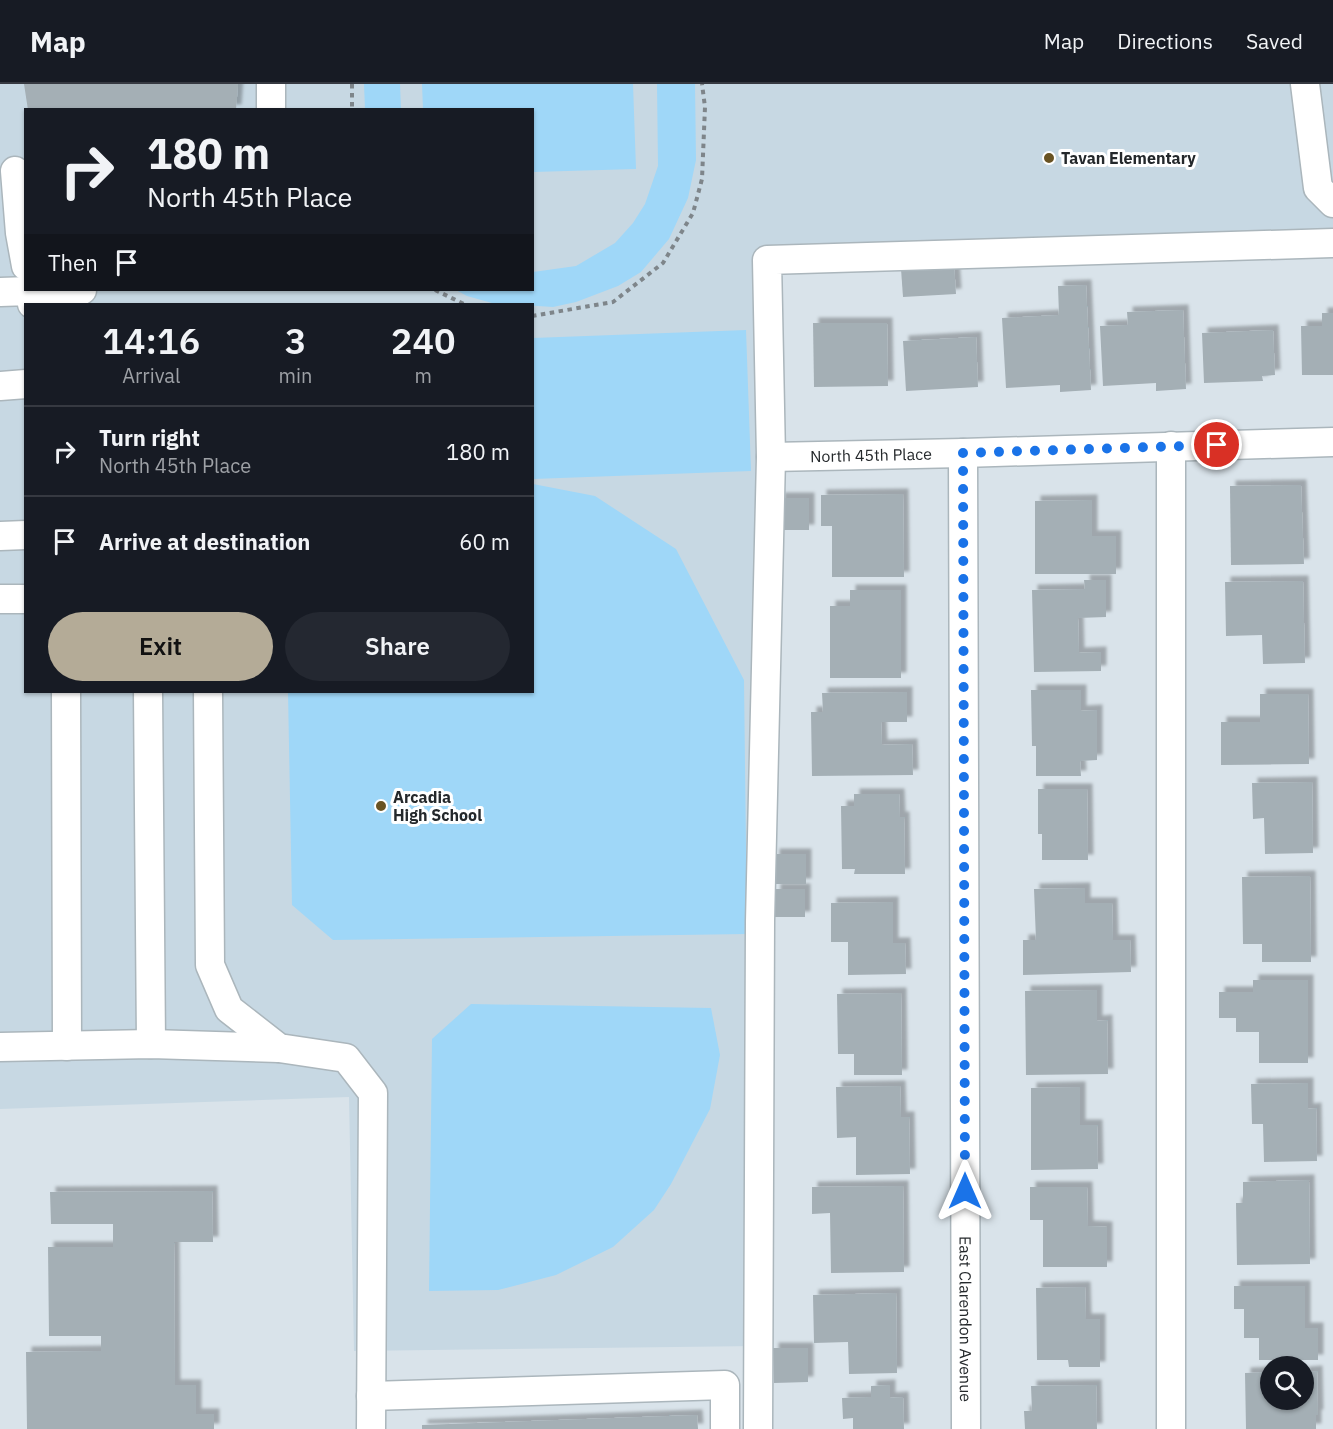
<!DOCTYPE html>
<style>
:root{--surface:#171b24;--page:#242831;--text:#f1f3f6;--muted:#9ea1a6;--line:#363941;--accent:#b4ab97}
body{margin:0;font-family:"IBM Plex Sans",sans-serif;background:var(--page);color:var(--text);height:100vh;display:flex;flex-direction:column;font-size:22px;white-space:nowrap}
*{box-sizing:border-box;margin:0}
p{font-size:20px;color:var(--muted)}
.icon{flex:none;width:33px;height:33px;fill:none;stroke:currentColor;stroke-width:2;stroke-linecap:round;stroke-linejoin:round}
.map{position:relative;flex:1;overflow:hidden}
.sheet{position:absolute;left:24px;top:219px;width:510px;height:390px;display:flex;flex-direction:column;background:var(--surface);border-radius:0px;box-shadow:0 2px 4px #0004}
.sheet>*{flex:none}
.banner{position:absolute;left:24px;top:24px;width:510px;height:183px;border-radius:0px;box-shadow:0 2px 4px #0004;background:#171b24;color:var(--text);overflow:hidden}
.buttons{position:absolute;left:1260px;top:1272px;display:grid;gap:12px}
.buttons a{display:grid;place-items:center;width:54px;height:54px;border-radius:50%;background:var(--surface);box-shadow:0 2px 4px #0004;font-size:30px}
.pin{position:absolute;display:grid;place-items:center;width:51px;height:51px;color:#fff;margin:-26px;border:3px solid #fff;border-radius:50%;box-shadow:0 2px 6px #0007}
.me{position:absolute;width:66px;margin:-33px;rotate:0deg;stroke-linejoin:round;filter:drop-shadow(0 0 4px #0008)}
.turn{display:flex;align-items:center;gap:21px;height:126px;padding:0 24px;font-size:27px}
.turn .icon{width:78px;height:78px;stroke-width:2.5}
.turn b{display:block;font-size:42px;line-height:51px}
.then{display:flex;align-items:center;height:57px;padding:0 24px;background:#0003;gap:12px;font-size:22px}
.eta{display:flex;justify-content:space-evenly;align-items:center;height:102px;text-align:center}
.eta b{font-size:36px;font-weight:600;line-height:42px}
.primary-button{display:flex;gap:12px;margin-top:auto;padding:12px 24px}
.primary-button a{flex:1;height:69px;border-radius:36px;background:var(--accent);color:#111;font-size:24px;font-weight:600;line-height:69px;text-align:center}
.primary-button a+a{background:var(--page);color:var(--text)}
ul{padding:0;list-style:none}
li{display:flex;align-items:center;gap:18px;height:90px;padding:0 24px;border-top:2px solid var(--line)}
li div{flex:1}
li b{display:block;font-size:22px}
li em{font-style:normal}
header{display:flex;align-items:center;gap:36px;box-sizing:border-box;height:84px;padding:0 30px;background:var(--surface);border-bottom:2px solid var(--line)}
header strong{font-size:28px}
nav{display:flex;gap:33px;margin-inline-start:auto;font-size:21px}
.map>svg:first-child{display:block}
.built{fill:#c7d8e3;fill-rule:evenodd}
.green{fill:#9fd7f8}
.building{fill:#a4afb5;filter:url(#shadow)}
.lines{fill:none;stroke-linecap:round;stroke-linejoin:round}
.minor-casing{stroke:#abb6bc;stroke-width:31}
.path{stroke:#7e858a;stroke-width:4;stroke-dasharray:4.5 4.5;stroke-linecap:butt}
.minor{stroke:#fff;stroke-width:28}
.route{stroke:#1a73e8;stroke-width:10;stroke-dasharray:0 18}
.poi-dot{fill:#695323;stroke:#fff;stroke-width:2}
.labels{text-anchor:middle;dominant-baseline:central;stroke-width:6;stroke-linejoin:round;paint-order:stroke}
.poi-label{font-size:16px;font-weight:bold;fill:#24282b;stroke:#fff;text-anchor:start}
.street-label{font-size:16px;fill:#24282b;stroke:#fff}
</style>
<header>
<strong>Map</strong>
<nav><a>Map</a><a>Directions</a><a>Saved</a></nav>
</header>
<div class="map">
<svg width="1333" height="1345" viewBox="0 0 1333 1345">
<defs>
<filter id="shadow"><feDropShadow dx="5.5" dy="-5.5" stdDeviation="1.5" flood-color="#0004"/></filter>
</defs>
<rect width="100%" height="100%" fill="#d9e3ea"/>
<path class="built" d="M0 0H1333V148L767 168 758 1262 354 1267 349 1013 0 1025ZM26 26H532V206H26ZM26 220H532V608H26Z"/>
<g class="green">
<path d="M364 0H400L401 25H365Z"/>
<path d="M422 0H633L636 85 533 88 532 26 423 25Z"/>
<path d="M657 0H695L696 76 688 114 669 155 641 188 618 202 576 218 553 223 492 219 467 212 456 206H532L533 188 576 182 615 159 633 139 645 120 658 82Z"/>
<path d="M746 246 751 387 533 395V254Z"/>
<path d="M533 400 595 412 676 465 744 596 747 850 333 856 292 821 288 608H532Z"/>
<path d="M471 920 711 924 720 971 710 1025 671 1100 654 1126 613 1163 556 1191 498 1206 429 1207 432 955Z"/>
</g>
<g class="building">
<path d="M24 0H238L236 26H28Z"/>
<path d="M954 181 956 210 903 213 901 185Z"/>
<path d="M1086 201 1091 306 1060 308V301L1006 304 1002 234 1059 231 1058 202Z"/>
<path d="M1183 226 1186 305 1156 307V299L1103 302 1100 242 1128 241 1127 228Z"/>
<path d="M1322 229H1333V291H1302L1301 242H1322Z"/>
<path d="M813 239H887L888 302 814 303Z"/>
<path d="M1273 246 1275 291 1262 292 1263 297 1204 299 1202 249Z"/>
<path d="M976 253 978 303 906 307 903 257Z"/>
<path d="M1301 401 1304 480 1231 481 1230 402Z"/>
<path d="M903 410 904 493H832V442H821V411Z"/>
<rect x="779" y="414" width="30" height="32"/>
<path d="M1092 416V452H1116V490H1035V417Z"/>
<path d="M1084 496H1106V533L1078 534 1079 569 1101 568V587L1034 588 1032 506 1085 505Z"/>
<path d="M1303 497 1305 579 1263 580 1262 551 1226 552 1225 498Z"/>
<path d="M850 506H901V594H830V522H850Z"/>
<path d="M1031 606H1081V627L1097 626V676L1080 677 1081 692H1036V662H1032Z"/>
<path d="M907 608V638H881L882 661 912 660 913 691 812 692 811 628H823L822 609Z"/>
<path d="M1260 610H1308L1309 680 1221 681V638H1260Z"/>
<path d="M1312 698 1313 769 1265 770 1264 734 1253 735 1252 699Z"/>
<path d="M1038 705H1087L1088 776H1042V750H1038Z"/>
<path d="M854 710H899L900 733H904L905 790H854L855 785H842L841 722H854Z"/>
<rect x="774" y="770" width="32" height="30"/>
<path d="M1310 792 1311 878H1262V860H1243L1242 793Z"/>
<path d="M1085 804V819H1112L1113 856H1130L1131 888 1023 891V856H1036L1034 805Z"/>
<rect x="775" y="805" width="30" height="28"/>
<path d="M893 818V859H905L906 890 848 891V858H831V819Z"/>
<path d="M1253 896H1308V979H1259V948H1236V934H1219V908H1253Z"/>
<path d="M1097 906V937L1107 936 1108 990 1026 991 1025 907Z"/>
<path d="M901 909 902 991H854V970H838L837 910Z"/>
<path d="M1308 999V1025L1316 1024 1317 1077 1264 1078 1263 1040H1252L1251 1000Z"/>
<path d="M900 1002 901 1033H909L910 1090 856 1091V1053L837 1054 836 1003Z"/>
<path d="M1080 1003V1041H1097L1098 1085 1031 1086V1004Z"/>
<path d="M1309 1096 1310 1180 1237 1181 1236 1119H1243V1098Z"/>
<path d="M903 1102 904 1188 831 1189 830 1129 812 1130V1103Z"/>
<path d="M1030 1103H1087L1088 1142 1107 1143V1183H1043V1136H1030Z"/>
<path d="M212 1107 213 1158H174L175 1301H196V1330H214V1345H27L26 1268 101 1267V1252H49L48 1163H113V1140H51L50 1108Z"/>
<path d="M1234 1202H1305V1244H1318V1276H1259V1254H1244V1225H1234Z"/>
<path d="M1085 1203 1086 1235H1100V1283H1069L1068 1276H1037L1036 1204Z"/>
<path d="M896 1209 897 1289 849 1290 848 1258 814 1259 813 1211Z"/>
<path d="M773 1264H808V1298L774 1299Z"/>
<path d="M1317 1287 1318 1331H1316V1345H1246L1245 1289 1270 1288V1316H1304V1288Z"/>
<path d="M890 1301V1314L903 1313 904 1345H853V1334L843 1335 842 1314 871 1313V1302Z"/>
<path d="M1096 1301 1097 1345H1025L1024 1327H1032L1031 1302Z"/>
<path d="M697 1331 698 1345H422V1341Z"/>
</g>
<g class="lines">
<defs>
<g id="minor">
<path d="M1305 0 1318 104 1333 119"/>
<path d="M271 26V0"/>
<path d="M15 87 20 149 26 182"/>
<path d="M29 206 30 207 82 206"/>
<path d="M0 208 30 207 32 220"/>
<path d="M0 302 26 300"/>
<path d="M1171 362V1345"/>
<path id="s1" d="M963 369 966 1345"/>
<path id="s2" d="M771 373 963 369 1333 358"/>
<path d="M0 452 26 451"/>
<path d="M0 515H26"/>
<path d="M66 608 67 962"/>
<path d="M148 608 151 960"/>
<path d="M208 608 210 881 229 925 279 964 346 974 373 1009 371 1345"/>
<path d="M0 963 151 960 279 964"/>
<path d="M371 1312 725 1301V1345"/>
<path d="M758 1345 760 837 771 373 767 176 1333 159"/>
</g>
</defs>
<use href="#minor" class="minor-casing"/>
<g class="path">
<path d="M352 0V26"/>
<path d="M435 206 464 220"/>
<path d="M532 232 613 218 663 179 693 129 702 95 705 23 702 0"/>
</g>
<use href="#minor" class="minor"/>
</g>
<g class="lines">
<path class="route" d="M965 1107 963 369 1217 361"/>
</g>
<g class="poi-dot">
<circle cx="1049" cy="74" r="6"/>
<circle cx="381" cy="722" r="6"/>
</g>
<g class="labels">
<g class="poi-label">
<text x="1061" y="74">Tavan Elementary</text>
<text x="393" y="713">Arcadia<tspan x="393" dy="18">High School</tspan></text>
</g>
<g class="street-label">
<text stroke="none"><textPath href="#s2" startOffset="100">North 45th Place</textPath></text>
<text stroke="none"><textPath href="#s1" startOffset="866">East Clarendon Avenue</textPath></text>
</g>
</g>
</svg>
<div class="buttons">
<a><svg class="icon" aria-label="search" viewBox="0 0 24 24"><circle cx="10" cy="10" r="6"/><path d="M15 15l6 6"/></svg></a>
</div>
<div class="pin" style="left:1217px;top:361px;background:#d93025"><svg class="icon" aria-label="arrive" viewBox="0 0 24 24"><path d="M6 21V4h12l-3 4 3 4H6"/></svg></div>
<svg class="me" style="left:965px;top:1107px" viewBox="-20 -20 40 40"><path d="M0-17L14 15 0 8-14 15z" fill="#1a73e8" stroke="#fff" stroke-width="4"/></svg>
<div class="banner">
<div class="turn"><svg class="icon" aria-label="right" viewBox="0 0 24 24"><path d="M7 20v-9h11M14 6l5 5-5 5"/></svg><div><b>180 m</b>North 45th Place</div></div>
<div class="then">Then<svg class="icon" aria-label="arrive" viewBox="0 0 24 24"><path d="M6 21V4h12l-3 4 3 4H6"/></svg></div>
</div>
<section class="sheet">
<div class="eta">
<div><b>14:16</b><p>Arrival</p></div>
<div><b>3</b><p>min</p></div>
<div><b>240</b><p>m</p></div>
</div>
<ul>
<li><svg class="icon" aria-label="right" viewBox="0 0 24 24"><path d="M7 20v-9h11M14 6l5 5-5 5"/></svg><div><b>Turn right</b><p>North 45th Place</p></div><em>180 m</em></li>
<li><svg class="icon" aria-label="arrive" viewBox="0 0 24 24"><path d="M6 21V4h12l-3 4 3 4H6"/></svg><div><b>Arrive at destination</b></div><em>60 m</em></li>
</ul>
<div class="primary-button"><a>Exit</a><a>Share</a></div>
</section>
</div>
